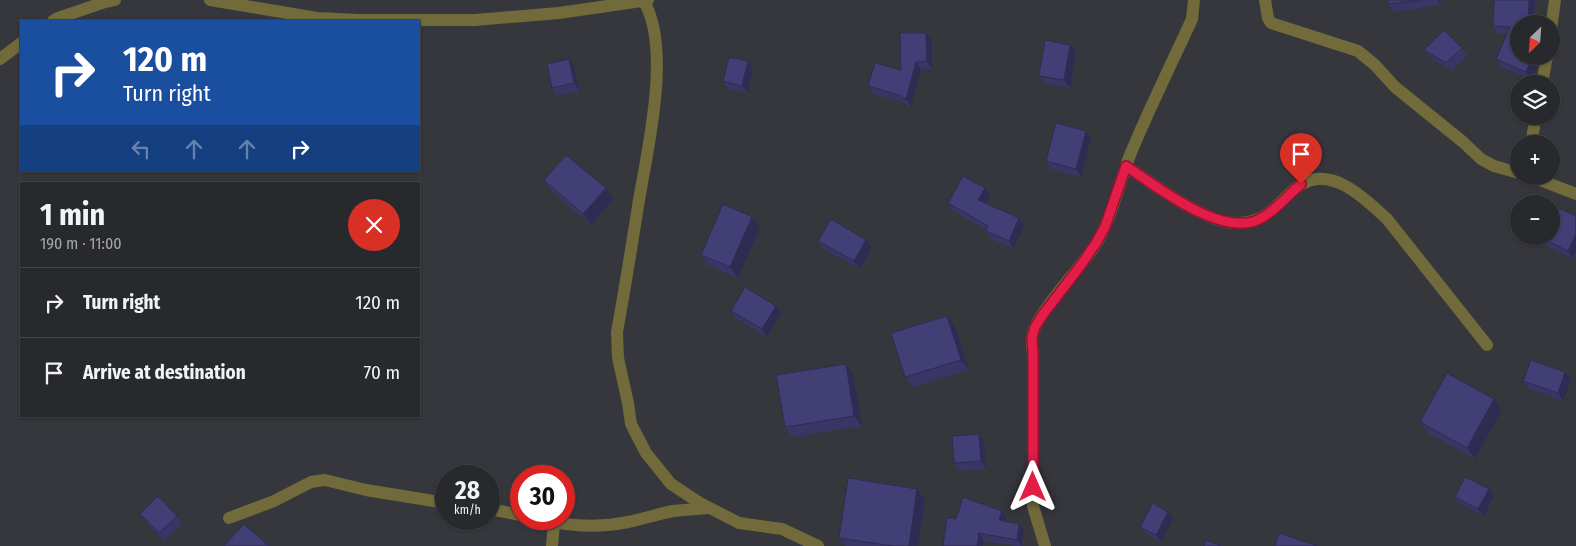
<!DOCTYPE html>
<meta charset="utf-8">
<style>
:root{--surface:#28292d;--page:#343539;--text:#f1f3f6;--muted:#a5a6aa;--line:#444549}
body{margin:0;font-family:"Fira Sans Condensed",sans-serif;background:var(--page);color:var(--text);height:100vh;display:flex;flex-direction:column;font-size:19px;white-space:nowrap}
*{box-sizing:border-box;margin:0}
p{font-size:16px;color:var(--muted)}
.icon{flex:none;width:28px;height:28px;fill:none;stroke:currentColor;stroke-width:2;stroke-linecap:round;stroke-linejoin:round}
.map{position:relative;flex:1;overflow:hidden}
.sheet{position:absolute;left:20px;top:182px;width:400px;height:235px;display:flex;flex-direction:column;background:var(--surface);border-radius:0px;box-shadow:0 1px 4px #0004,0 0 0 1px var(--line)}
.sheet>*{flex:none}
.hud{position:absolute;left:20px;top:20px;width:400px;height:152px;border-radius:0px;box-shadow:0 1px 4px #0004,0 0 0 1px var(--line);background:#1a4fa0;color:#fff;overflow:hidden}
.needle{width:32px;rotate:205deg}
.fabs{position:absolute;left:1510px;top:15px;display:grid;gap:10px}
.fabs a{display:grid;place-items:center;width:50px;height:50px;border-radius:50%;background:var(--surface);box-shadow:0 1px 4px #0004,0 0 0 1px var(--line);font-size:25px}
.speed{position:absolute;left:435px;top:465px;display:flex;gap:10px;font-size:25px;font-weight:700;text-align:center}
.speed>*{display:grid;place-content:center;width:65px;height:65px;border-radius:50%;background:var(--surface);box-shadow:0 1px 4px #0004,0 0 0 1px var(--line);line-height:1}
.speed small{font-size:12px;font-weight:400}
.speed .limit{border:8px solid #d22;background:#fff;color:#111}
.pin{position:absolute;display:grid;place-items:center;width:42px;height:42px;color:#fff;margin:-51px -21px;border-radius:50% 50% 50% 0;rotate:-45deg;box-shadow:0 0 5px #0007}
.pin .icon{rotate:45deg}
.me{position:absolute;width:55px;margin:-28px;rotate:0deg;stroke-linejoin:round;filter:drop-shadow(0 0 4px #0008)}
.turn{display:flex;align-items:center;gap:18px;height:105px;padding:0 20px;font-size:22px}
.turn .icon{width:65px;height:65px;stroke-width:2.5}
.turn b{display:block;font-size:35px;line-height:42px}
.lanes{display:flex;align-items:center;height:48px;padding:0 20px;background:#0003;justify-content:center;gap:25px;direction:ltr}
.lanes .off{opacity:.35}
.round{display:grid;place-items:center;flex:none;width:52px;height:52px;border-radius:26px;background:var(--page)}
.summary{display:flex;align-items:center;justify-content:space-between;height:85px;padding:0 20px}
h1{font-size:30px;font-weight:700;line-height:38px}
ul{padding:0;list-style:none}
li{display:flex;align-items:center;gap:15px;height:70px;padding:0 20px;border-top:1px solid var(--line)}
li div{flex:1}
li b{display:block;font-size:19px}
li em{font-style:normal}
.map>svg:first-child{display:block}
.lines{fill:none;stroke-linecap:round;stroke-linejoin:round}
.minor{stroke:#716a3a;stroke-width:12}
.wall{fill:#393665}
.shaded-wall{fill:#2e2c53}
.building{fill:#423f76;stroke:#2e2c53}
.route-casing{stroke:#92132f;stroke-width:12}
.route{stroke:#e11d48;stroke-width:9}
</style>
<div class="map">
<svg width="1576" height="546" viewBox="0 0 1576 546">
<rect width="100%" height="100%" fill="#36373c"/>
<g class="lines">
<g class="minor">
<path d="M210 0 317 18 359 20H475L559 13 648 0"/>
<path d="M643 0C672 46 648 147 639 200 632 244 625 288 617 332L618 358 628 403 631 424 646 453 671 484 700 503 739 523 782 529 818 546"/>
<path d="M1265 0 1268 18 1271 23 1358 51 1375 65 1395 87 1463 142 1481 159 1494 166 1519 173"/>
<path d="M53 21 58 18 102 3 115 0"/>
<path d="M1551 29 1555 0"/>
<path d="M0 59 21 43"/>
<path d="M1542 84 1547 56"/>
<path d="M1531 144 1536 116"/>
<path d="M1126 166C1153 184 1207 225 1239 223 1258 222 1266 216 1279 204 1286 197 1293 189 1302 184 1333 166 1365 199 1387 219L1487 345"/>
<path d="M1529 176 1576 194"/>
<path d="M489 509 521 515"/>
<path d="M229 518 274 501 311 482 325 480 366 490 446 503"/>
<path d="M538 519C567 526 599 528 628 522 643 519 658 514 673 511 685 510 697 509 708 508"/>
<path d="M552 546 554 523"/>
<path d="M1045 546 1033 506V356C1033 350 1031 343 1032 337 1035 314 1082 267 1096 244 1112 217 1119 184 1130 155 1149 109 1171 65 1192 19L1194 0"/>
</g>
</g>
<g class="wall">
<path d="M1388 0H1441V5L1394 12 1388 4Z"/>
<path d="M1494 0H1534L1535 1 1534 24H1519V56H1539L1537 66 1531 80 1501 66 1496 59 1507 34H1498L1493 26Z"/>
<path d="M926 33 932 40V69H921L911 106H907L905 103 873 94 868 86 901 70Z"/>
<path d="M1070 45 1076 52 1070 88 1044 83 1039 76Z"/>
<path d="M1462 48 1467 56 1452 71 1429 57 1424 50Z"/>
<path d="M748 61 753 68 748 93 728 89 723 81Z"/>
<path d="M574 66 580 91 557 96 552 88Z"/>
<path d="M1091 138 1081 177 1051 169 1046 161Z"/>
<path d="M544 180 613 199 591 225 552 191Z"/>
<path d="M990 196 985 204 1024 225 1014 249 991 239 986 231 987 230 953 211 948 203Z"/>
<path d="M1576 216V253L1573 259 1546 246 1541 238Z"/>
<path d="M760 228 738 278 708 265 701 255Z"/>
<path d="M866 240 872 247 860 269 823 249 818 241Z"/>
<path d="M776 306 781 313 767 337 736 318 731 311Z"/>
<path d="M955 326 969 370 913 387 905 377Z"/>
<path d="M1565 372 1571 380 1563 401 1528 388 1523 381Z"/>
<path d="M853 375 862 426 792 437 785 427Z"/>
<path d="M1502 410 1475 459 1428 433 1420 422Z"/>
<path d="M984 441 986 469 959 471 954 463Z"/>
<path d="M917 489 925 499 918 546H845L839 538Z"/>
<path d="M1489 489 1494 496 1484 516 1461 505 1455 497Z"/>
<path d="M1168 512 1173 519 1161 542 1146 534 1140 527Z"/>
<path d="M140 514 177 516 182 523 164 541 145 521Z"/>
<path d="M1007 518 1006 521 1024 531 1022 546H1016L984 541 956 519Z"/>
</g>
<g class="shaded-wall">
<path d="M1438 0H1441V5Z"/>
<path d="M1529 0H1534L1535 1 1534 24H1528Z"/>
<path d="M926 33 932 40V69L927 61Z"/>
<path d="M1070 45 1076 52 1070 88 1064 80Z"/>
<path d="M1532 56H1539L1537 66 1531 80 1526 72Z"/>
<path d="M569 59 574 66 580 91 574 83Z"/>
<path d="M748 61 753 68 748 93 742 86Z"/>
<path d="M916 62 921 69 911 106 906 99Z"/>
<path d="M1086 131 1091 138 1081 177 1076 169Z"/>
<path d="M606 188 613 199 591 225 583 214Z"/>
<path d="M985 188 990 196 983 208 978 200Z"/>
<path d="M752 217 760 228 738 278 730 267Z"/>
<path d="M1019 218 1024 225 1014 249 1009 241Z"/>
<path d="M1576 234V253L1573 259 1568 251Z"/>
<path d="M866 240 872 247 860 269 854 261Z"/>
<path d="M776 306 781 313 767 337 762 329Z"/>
<path d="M947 316 955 326 969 370 961 360Z"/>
<path d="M846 364 853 375 862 426 854 416Z"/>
<path d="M1565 372 1571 380 1563 401 1558 393Z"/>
<path d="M1494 399 1502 410 1475 459 1467 448Z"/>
<path d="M979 434 984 441 986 469 981 461Z"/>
<path d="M917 489 925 499 918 546H909Z"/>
<path d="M1489 489 1494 496 1484 516 1478 509Z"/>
<path d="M1002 511 1007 518 1004 527 999 520Z"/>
<path d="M1168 512 1173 519 1161 542 1156 535Z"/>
<path d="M1019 524 1024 531 1022 546H1021L1017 540Z"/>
<path d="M979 533 984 541 983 546H977Z"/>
</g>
<g class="building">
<path d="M1388 0H1420L1388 4Z"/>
<path d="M1494 0H1529L1528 24H1519V56H1532L1526 72 1496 59 1510 27 1493 26Z"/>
<path d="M1444 30 1462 48 1446 63 1424 50Z"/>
<path d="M900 33H926L927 61 916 62 906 99 902 98V96L868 86 875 63 901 70Z"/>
<path d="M1045 40 1070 45 1064 80 1039 76Z"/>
<path d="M729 57 748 61 742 86 723 81Z"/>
<path d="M569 59 574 83 552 88 547 64Z"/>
<path d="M1056 123 1086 131 1076 169 1046 161Z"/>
<path d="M566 155 606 188 583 214 544 180Z"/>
<path d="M963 176 985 188 978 200 1019 218 1009 241 986 231 988 226 948 203Z"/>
<path d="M723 204 752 217 730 267 701 255Z"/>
<path d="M1556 207 1576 216V234L1568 251 1541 238 1542 236H1551V217Z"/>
<path d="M831 219 866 240 854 261 818 241Z"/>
<path d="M745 287 776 306 762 329 731 311Z"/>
<path d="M947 316 961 360 905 377 891 333Z"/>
<path d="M1531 360 1565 372 1558 393 1523 381Z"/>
<path d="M846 364 854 416 785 427 776 375Z"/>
<path d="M1447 373 1494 399 1467 448 1420 422Z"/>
<path d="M979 434 981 461 954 463 952 436Z"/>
<path d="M1465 477 1489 489 1478 509 1455 497Z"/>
<path d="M848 478 917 489 909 546H893L839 538Z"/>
<path d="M158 496 177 516 159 533 140 514Z"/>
<path d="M963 497 1002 511 999 520 1019 524 1017 540 979 533 977 546H943L947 518 956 519Z"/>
<path d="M1153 503 1168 512 1156 535 1140 527Z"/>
<path d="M244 524 269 546H224Z"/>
<path d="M1279 533 1317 546H1275Z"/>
<path d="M1206 540 1221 546H1204Z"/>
</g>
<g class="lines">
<defs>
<path id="route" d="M1033 487V356L1032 337 1035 327 1044 313 1081 265 1096 243 1105 227 1126 166C1156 186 1226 242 1263 217 1277 209 1288 195 1301 184"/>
</defs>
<use href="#route" class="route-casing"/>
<use href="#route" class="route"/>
</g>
</svg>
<div class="fabs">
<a><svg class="needle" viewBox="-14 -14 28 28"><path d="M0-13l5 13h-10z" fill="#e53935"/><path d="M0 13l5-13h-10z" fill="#a5a6aa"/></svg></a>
<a><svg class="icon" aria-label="layers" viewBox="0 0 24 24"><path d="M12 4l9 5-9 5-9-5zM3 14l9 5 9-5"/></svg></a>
<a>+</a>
<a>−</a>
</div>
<div class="speed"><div>28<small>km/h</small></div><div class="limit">30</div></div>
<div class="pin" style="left:1301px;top:184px;background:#d93025"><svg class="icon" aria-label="arrive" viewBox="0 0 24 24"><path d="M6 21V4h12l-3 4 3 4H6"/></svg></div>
<svg class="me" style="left:1033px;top:487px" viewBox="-20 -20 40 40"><path d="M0-17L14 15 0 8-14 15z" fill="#e11d48" stroke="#fff" stroke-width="4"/></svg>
<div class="hud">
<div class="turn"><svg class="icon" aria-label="right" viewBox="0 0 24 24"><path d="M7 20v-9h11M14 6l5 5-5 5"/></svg><div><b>120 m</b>Turn right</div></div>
<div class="lanes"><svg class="icon off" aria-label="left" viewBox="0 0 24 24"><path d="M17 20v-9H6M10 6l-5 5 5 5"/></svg><svg class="icon off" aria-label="ahead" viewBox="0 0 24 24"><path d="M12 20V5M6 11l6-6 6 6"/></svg><svg class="icon off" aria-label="ahead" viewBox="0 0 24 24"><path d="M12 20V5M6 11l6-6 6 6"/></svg><svg class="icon" aria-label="right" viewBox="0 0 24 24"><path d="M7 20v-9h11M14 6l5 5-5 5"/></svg></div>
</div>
<section class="sheet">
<div class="summary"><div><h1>1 min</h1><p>190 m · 11:00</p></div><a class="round" style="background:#d93025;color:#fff"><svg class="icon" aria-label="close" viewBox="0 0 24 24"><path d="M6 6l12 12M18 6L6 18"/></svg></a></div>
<ul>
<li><svg class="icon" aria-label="right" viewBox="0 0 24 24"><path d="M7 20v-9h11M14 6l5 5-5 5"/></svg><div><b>Turn right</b></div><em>120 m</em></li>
<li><svg class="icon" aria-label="arrive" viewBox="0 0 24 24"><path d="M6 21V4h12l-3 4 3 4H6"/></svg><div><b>Arrive at destination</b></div><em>70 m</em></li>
</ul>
</section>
</div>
